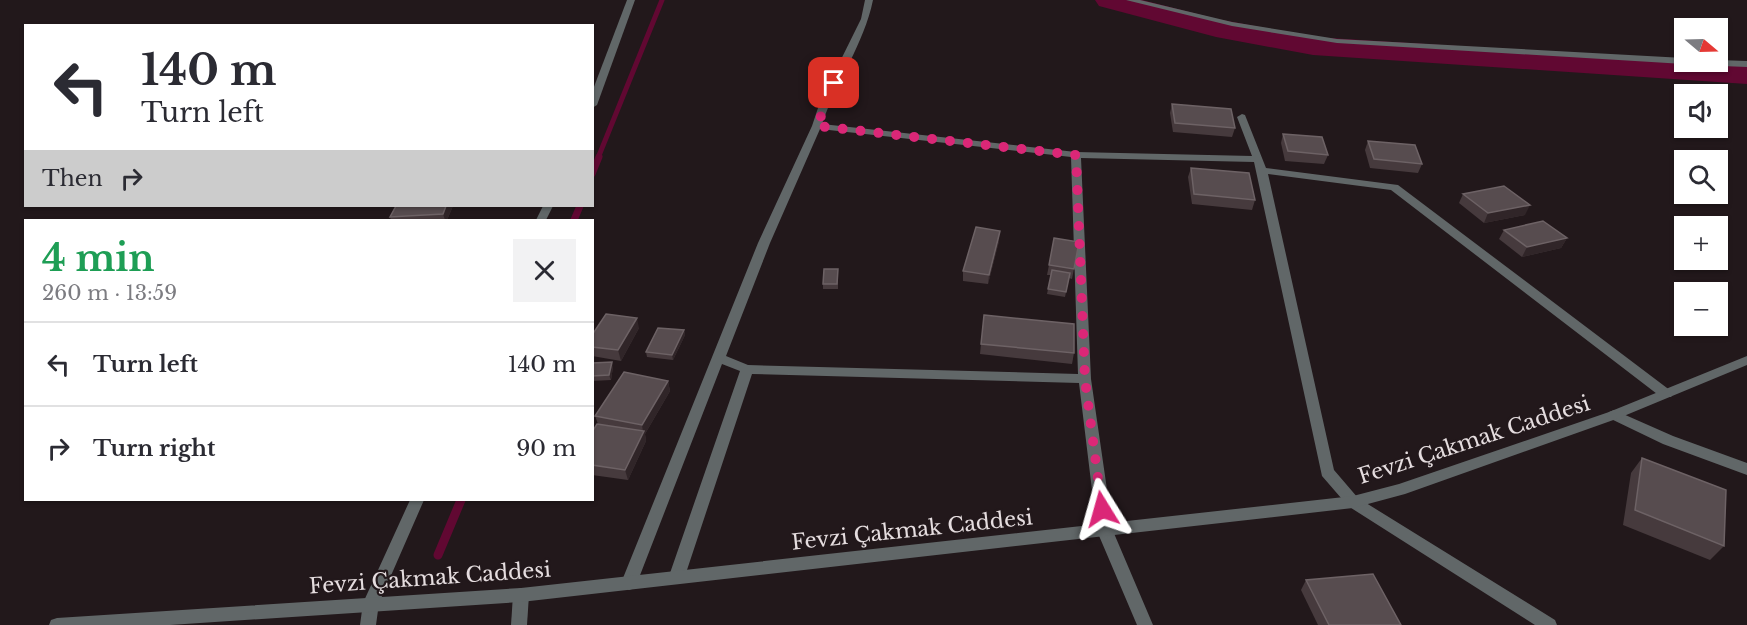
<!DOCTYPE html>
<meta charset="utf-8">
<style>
:root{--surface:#fff;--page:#f2f2f3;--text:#2b2b33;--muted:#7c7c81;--line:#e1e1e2}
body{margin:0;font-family:"Libre Baskerville",serif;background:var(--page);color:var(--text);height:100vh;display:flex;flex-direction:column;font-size:22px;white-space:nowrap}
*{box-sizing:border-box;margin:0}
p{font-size:20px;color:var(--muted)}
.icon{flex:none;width:33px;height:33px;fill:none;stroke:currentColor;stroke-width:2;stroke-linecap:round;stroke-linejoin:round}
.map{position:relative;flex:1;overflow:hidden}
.panel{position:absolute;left:24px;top:219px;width:570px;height:282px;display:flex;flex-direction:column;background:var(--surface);border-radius:0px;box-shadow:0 2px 4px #0004}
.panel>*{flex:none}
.top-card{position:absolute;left:24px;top:24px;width:570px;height:183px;border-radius:0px;box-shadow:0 2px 4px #0004;background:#fff;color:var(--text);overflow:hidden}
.needle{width:39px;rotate:109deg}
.controls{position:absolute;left:1674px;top:18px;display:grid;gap:12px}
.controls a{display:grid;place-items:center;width:54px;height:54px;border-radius:0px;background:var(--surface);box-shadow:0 2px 4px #0004;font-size:30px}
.pin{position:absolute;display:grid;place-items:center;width:51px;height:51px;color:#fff;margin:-26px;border-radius:12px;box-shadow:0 3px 9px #0006}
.me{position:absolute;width:66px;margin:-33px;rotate:352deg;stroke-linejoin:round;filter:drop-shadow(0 0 4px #0008)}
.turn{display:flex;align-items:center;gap:21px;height:126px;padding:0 18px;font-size:27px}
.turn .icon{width:78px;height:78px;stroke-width:2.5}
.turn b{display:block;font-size:42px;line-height:51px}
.then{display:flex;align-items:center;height:57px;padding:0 18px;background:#0003;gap:12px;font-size:22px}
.round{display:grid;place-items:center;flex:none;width:63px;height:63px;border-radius:0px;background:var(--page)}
.overview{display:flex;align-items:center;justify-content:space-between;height:102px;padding:0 18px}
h1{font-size:36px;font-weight:800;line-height:45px;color:#1e9e55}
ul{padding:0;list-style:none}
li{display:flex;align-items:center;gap:18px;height:84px;padding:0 18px;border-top:2px solid var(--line)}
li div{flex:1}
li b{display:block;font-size:22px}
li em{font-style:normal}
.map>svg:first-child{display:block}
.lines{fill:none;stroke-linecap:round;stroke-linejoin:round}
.stream-far2{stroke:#610832;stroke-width:5}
.stream-far1{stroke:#610832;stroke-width:7}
.stream{stroke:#610832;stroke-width:9}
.river{fill:#610832;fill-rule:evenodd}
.service{fill:#616768;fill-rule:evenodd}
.minor{fill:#616768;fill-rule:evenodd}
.tertiary{fill:#616768;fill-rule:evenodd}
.wall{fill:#463a3d}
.shaded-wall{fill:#302528}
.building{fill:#574c4f;stroke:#6d6265;stroke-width:1.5}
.route{stroke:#db2777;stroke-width:10;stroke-dasharray:0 18}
.labels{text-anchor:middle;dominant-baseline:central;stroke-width:4.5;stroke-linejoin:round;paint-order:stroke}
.near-street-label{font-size:21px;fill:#e5dddf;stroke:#22181b}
</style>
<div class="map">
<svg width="1747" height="625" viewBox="0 0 1747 625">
<rect width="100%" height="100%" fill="#22181b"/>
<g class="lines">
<path class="stream-far2" d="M598 158 662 0"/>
<g class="stream-far1">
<path d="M592 174 599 157"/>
<path d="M574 220 580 206"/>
</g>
<path class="stream" d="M438 555 461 500"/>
<path class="river" d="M1095 0H1142L1217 19 1313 37 1747 64V84L1313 55 1216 37 1099 6Z"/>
<g class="service">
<path d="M1614 410 1673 436 1747 463V475L1663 444 1609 418 1607 415 1609 412Z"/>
<path d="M521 588 527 590 529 595 527 625H511L513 595 515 590Z"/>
</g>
<g class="minor">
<path d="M627 0H635L597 105 592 108V92Z"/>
<path d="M865 0H873C864 44 836 82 822 124L1076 152 1252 156 1237 117 1242 114 1245 115 1266 168 1398 185 1671 391 1673 394 1671 397H1661L1391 190 1268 174 1334 470 1358 498 1555 620 1557 625H1535L1348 506 1322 476 1254 162 1081 158 1091 379 1113 531 1153 625H1137L1097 531 1079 383 752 374 685 576 683 581 677 583 671 581 669 576 740 371 722 364 637 583 635 588 629 590 623 588 621 583 758 243 812 126 820 102 861 19ZM820 129 1071 157 1078 374 748 365 726 356 770 243Z"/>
<path d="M1126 0H1140L1232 22 1337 39 1684 58V62H1688L1684 64 1337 43 1232 26Z"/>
<path d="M1718 60 1747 61V67L1696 65 1692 62Z"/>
<path d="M543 206H553L546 220H536Z"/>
<path d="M410 500H424L379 603 376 625H360L363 603Z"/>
</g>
<path class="tertiary" d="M1747 356V365L1619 418 1405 494 1353 508 521 602 170 625H49L51 620 57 618 521 588 1353 496 1399 484 1609 412Z"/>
</g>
<g class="wall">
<path d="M1172 104 1235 128 1232 137 1173 132 1170 113Z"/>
<path d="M1283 134 1328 155 1324 164 1285 161 1281 143Z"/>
<path d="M1368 141 1422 164 1418 173 1370 168 1365 150Z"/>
<path d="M1191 168 1255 200 1252 210 1192 204 1188 177Z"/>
<path d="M1463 194 1525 215 1484 223 1459 203Z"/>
<path d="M396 206H453L447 220H391L390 217Z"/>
<path d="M1504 230 1567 238 1561 248 1522 257 1499 239Z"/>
<path d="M999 241 988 284 963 281V271Z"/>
<path d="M1079 242 1072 279 1069 278 1065 297 1047 294 1051 275H1047L1049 265Z"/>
<path d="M838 269V289H823V284Z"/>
<path d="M984 315 1074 353 1072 364 980 354Z"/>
<path d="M639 328 621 361 592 356V335Z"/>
<path d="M684 330 685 335 673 360 647 357 646 352Z"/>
<path d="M592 363 613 367 611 380 592 381Z"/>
<path d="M668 381 670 391 645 434 646 441 628 480 592 475V432L598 424 595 416Z"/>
<path d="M1642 458 1724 546 1710 560 1623 525 1631 473Z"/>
<path d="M1306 580 1401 625H1318L1301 590Z"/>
</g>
<g class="shaded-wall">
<path d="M1530 205 1525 215 1484 223 1488 213Z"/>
<path d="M446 206H453L447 220H445L443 214Z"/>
<path d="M1000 231 999 241 988 284 989 275Z"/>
<path d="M1567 238 1561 248 1522 257 1527 247Z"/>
<path d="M637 318 639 328 621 361 618 350Z"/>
<path d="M684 330 685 335 673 360 672 355Z"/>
<path d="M612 362 613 367 611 380 609 375Z"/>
<path d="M668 381 670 391 645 434 646 441 628 480 625 470 643 432 642 425Z"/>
</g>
<g class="building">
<path d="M1172 104 1231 109 1235 128 1175 123Z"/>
<path d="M1283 134 1322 137 1328 155 1288 151Z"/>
<path d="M1368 141 1415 145 1422 164 1374 159Z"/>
<path d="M1191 168 1249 173 1255 200 1194 194Z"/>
<path d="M1504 186 1530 205 1488 213 1463 194Z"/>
<path d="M396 206H446L443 214 390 217Z"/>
<path d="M1543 221 1567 238 1527 247 1504 230Z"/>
<path d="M976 227 1000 231 989 275 963 271Z"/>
<path d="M1054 238 1079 242 1074 269 1049 265Z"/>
<path d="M824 269H838L837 284H823Z"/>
<path d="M1052 270 1070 273 1066 292 1048 289Z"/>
<path d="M606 314 637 318 618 350 592 347V335Z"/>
<path d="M984 315 1074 324V353L981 344Z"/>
<path d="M658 328 684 330 672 355 646 352Z"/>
<path d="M612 362 609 375 592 376V363Z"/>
<path d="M624 372 668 381 642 425 595 416Z"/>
<path d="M597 424 644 431 625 470 592 465V432Z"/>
<path d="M1642 458 1726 490 1724 546 1635 510Z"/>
<path d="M1373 574 1401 625H1329L1306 580Z"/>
</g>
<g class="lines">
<path class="route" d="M834 83 817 126 1076 155 1085 380 1102 509"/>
</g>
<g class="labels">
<g class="near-street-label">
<text transform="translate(1474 440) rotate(-18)">Fevzi Çakmak Caddesi</text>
<text transform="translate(912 530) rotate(-6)">Fevzi Çakmak Caddesi</text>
<text transform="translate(430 578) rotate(-4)">Fevzi Çakmak Caddesi</text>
</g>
</g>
</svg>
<div class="controls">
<a><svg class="needle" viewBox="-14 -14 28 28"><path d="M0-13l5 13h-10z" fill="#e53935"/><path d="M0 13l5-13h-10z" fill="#7c7c81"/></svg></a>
<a><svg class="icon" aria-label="sound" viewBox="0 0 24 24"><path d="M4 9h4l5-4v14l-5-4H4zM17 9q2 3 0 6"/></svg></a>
<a><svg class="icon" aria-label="search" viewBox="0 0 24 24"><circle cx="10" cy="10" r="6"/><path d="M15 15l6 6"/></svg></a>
<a>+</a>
<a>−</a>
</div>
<div class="pin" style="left:834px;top:83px;background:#d93025"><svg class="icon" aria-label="arrive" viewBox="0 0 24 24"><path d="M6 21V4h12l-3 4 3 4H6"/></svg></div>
<svg class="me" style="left:1102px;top:509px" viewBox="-20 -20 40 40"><path d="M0-17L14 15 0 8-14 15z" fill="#db2777" stroke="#fff" stroke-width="4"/></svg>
<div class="top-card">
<div class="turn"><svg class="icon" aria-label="left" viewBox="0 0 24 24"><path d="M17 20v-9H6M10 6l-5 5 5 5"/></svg><div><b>140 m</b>Turn left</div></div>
<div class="then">Then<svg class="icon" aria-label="right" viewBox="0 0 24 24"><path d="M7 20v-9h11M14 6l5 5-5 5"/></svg></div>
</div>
<section class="panel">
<div class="overview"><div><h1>4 min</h1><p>260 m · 13:59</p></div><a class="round"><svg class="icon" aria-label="close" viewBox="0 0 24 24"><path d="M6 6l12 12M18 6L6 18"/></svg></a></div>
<ul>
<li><svg class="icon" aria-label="left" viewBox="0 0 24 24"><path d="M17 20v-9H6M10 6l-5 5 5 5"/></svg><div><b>Turn left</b></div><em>140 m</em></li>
<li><svg class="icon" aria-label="right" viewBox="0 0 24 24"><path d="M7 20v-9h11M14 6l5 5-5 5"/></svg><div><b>Turn right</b></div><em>90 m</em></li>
</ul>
</section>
</div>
